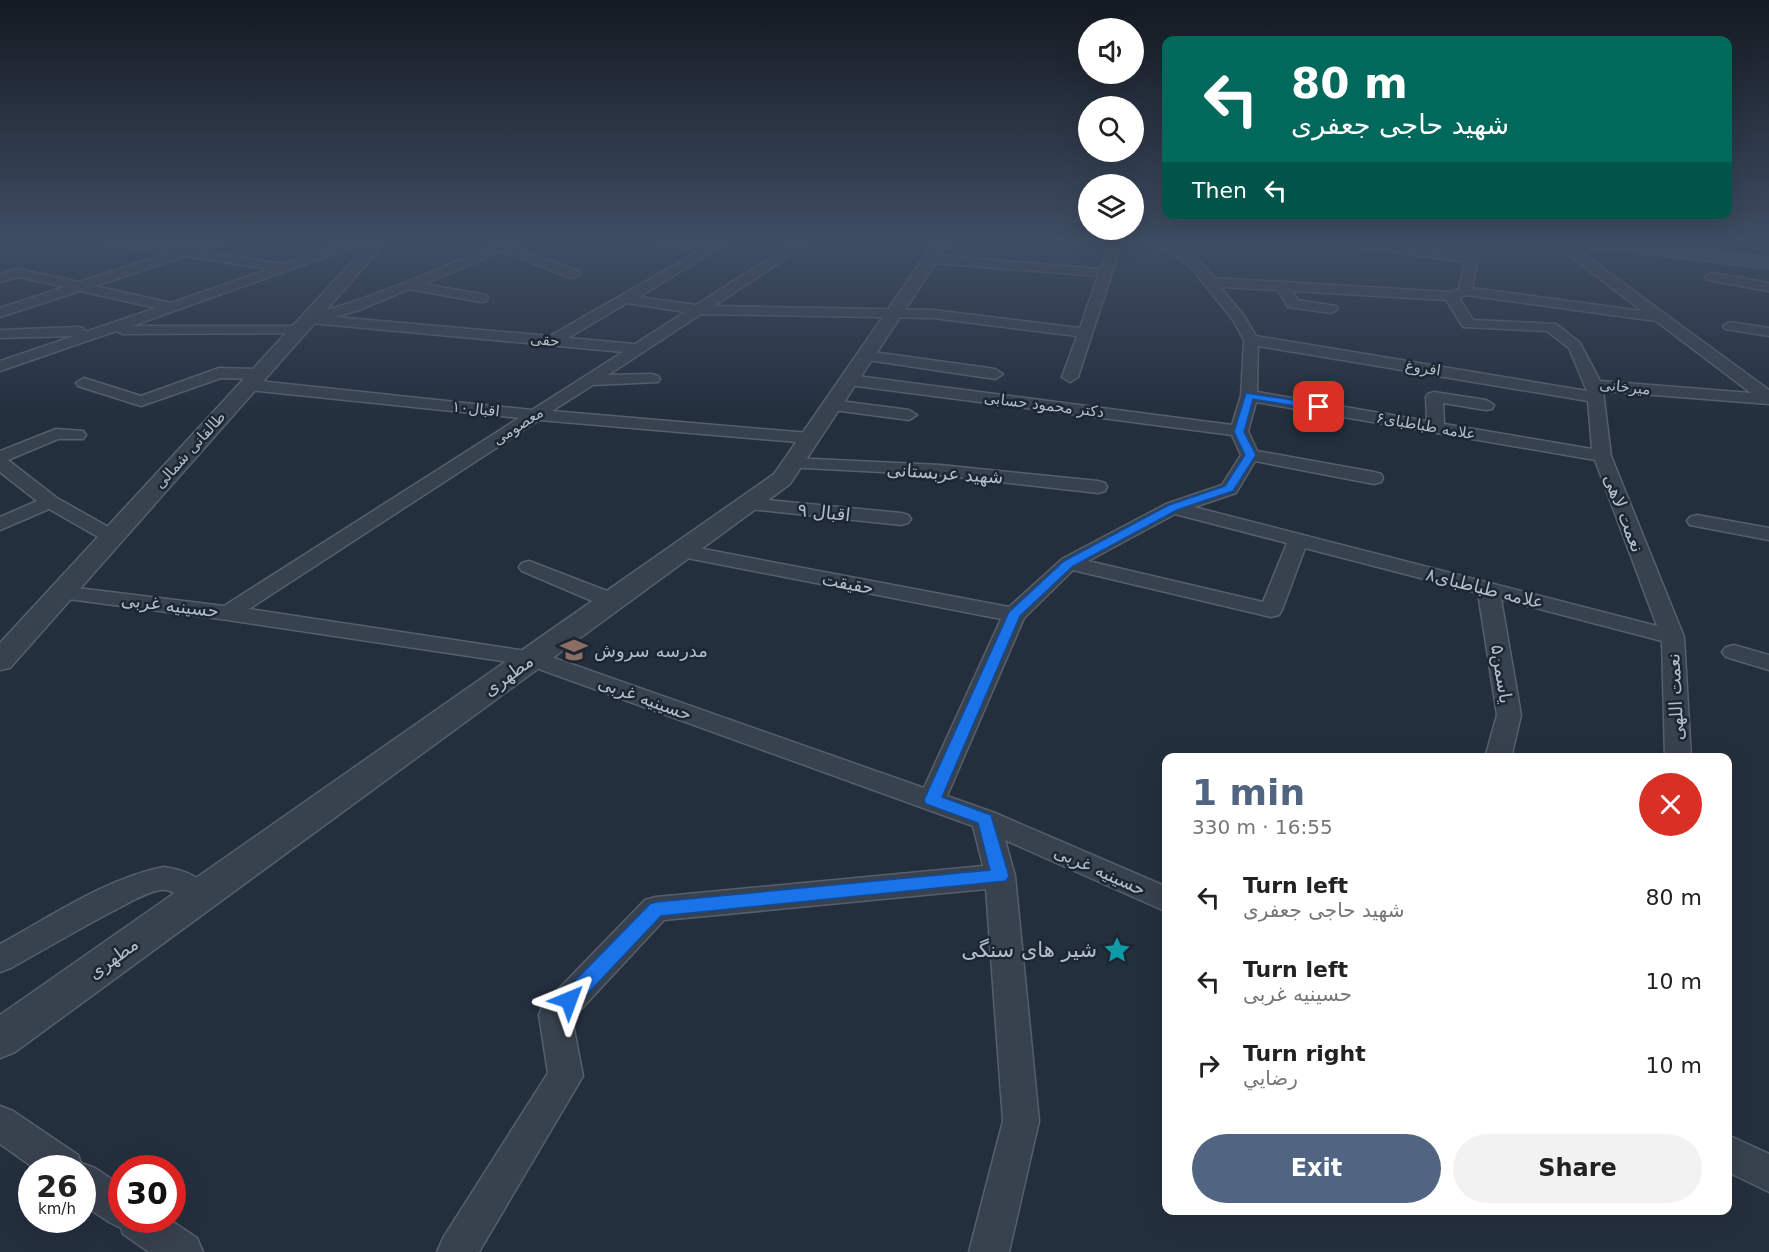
<!DOCTYPE html>
<meta charset="utf-8">
<style>
:root{--surface:#fff;--page:#f2f2f2;--text:#222;--muted:#767676;--accent:#516482}
body{margin:0;font-family:"DejaVu Sans","Noto Sans Arabic",sans-serif;background:var(--page);color:var(--text);height:100vh;display:flex;flex-direction:column;font-size:22px;white-space:nowrap}
*{box-sizing:border-box;margin:0}
p{font-size:20px;color:var(--muted)}
.icon{flex:none;width:33px;height:33px;fill:none;stroke:currentColor;stroke-width:2;stroke-linecap:round;stroke-linejoin:round}
.map{position:relative;flex:1;overflow:hidden}
.sheet{position:absolute;left:1162px;top:753px;width:570px;height:462px;display:flex;flex-direction:column;background:var(--surface);border-radius:12px;box-shadow:0 6px 24px #0002}
.sheet>*{flex:none}
.top-card{position:absolute;left:1162px;top:36px;width:570px;height:183px;border-radius:12px;box-shadow:0 6px 24px #0002;background:#00695c;color:#fff;overflow:hidden}
.fabs{position:absolute;left:1078px;top:18px;display:grid;gap:12px}
.fabs a{display:grid;place-items:center;width:66px;height:66px;border-radius:50%;background:var(--surface);box-shadow:0 6px 24px #0002;font-size:30px}
.speed{position:absolute;left:18px;top:1155px;display:flex;gap:12px;font-size:30px;font-weight:700;text-align:center}
.speed>*{display:grid;place-content:center;width:78px;height:78px;border-radius:50%;background:var(--surface);box-shadow:0 6px 24px #0002;line-height:1}
.speed small{font-size:15px;font-weight:400}
.speed .limit{border:9px solid #d22;background:#fff;color:#111}
.pin{position:absolute;display:grid;place-items:center;width:51px;height:51px;color:#fff;margin:-26px;border-radius:12px;box-shadow:0 3px 9px #0006}
.me{position:absolute;width:66px;margin:-33px;rotate:44deg;stroke-linejoin:round;filter:drop-shadow(0 0 4px #0008)}
.turn{display:flex;align-items:center;gap:21px;height:126px;padding:0 30px;font-size:27px}
.turn .icon{width:78px;height:78px;stroke-width:2.5}
.turn b{display:block;font-size:42px;line-height:51px}
.then{display:flex;align-items:center;height:57px;padding:0 30px;background:#0003;gap:12px;font-size:22px}
.round{display:grid;place-items:center;flex:none;width:63px;height:63px;border-radius:32px;background:var(--page)}
.headline{display:flex;align-items:center;justify-content:space-between;height:102px;padding:0 30px}
h1{font-size:36px;font-weight:800;line-height:45px;color:var(--accent)}
.primary-button{display:flex;gap:12px;margin-top:auto;padding:12px 30px}
.primary-button a{flex:1;height:69px;border-radius:36px;background:var(--accent);color:#fff;font-size:24px;font-weight:800;line-height:69px;text-align:center}
.primary-button a+a{background:var(--page);color:var(--text)}
ul{padding:0;list-style:none}
li{display:flex;align-items:center;gap:18px;height:84px;padding:0 30px}
li div{flex:1}
li b{display:block;font-size:22px}
li em{font-style:normal}
.map>svg:first-child{display:block}
.lines{fill:none;stroke-linecap:round;stroke-linejoin:round}
.minor-casing{stroke:#565f6c;stroke-width:3}
.tertiary-casing{stroke:#565f6c;stroke-width:3}
.secondary-casing{stroke:#565f6c;stroke-width:2}
.minor{fill:#38414e;fill-rule:evenodd}
.tertiary{fill:#38414e;fill-rule:evenodd}
.secondary{fill:#465061;fill-rule:evenodd}
.route{fill:#1a73e8;stroke:#114b97;stroke-width:1.5}
.labels{text-anchor:middle;dominant-baseline:central;stroke-width:5;stroke-linejoin:round;paint-order:stroke}
.far-street-label{font-size:15px;fill:#b4bcc9;stroke:#1d2633}
.street-label{font-size:18px;fill:#b4bcc9;stroke:#1d2633}
.poi-label{font-size:18px;fill:#b4bcc9;stroke:#1d2633;text-anchor:start}
.near-poi-label{font-size:21px;fill:#b4bcc9;stroke:#1d2633;text-anchor:end}
</style>
<div class="map">
<svg width="1769" height="1252" viewBox="0 0 1769 1252">
<rect width="100%" height="100%" fill="#242f3e"/>
<g class="lines">
<defs>
<g id="minor">
<path d="M103 240H134L183 248 207 240H226L200 251 284 264 354 240H373L132 326H298L303 327 305 330 303 333 123 334 116 331 0 371V361L74 336 0 338V330L78 327 83 328 85 332 156 308 80 291 0 317V308L64 287 18 277 0 282V274L18 269 79 282 168 253 109 244ZM185 256 269 269 171 303 95 286Z"/>
<path d="M506 240H523L512 247 578 271 580 274 573 278 568 277 502 251 424 284 486 295 488 298 486 301 481 302 409 289 359 310 335 317 550 336 699 251 659 244 653 240H683L709 245 717 240H732L639 297 696 305 798 240H813L714 306 933 310 1080 328 1098 276 932 263 926 259 932 255 1101 269 1106 254V240H1118V254L1078 377 1070 382 1062 377 1077 336 933 318 701 314 608 375 652 374 658 376 660 379 658 382 593 385 552 411 809 433 815 434 818 438 815 442 809 443 539 420 249 609 540 653 924 788 1001 619 682 557 675 555 672 551 675 547 682 545 1009 607 1062 559 1166 504 1222 485 1241 455 1232 435 849 385 841 380 843 377 849 375 1232 425 1241 396 1244 340 1233 320 1189 265 1153 240H1168L1199 259 1214 278 1450 292 1459 289 1465 262 1341 244 1335 240H1369L1467 254 1470 240H1482L1472 288 1642 311 1550 240H1564L1769 390V404L1603 391 1611 456 1684 637 1691 758H1665L1662 641 1501 599 1521 715 1511 758H1485L1497 715 1478 593 1305 548 1282 610 1279 615 1271 617 1073 570 1024 618 947 796 995 813 1167 887V912L1005 840 1015 876 1039 1121 1009 1252H969L1003 1121 986 889 664 920 572 1019 583 1076 479 1252H437L443 1238 548 1073 539 1015 543 1005 645 900 656 897 983 866 973 826 528 665 228 620 53 597 50 592 53 587 61 586 224 606 519 418 250 390 242 385 244 382 250 380 532 410 623 352 310 323 303 319 305 316C372 299 441 268 506 240ZM1220 287 1278 290 1288 307 1331 313 1338 309 1336 306 1298 300 1292 291 1446 300 1463 327 1547 331 1569 348 1587 391 1256 336 1244 316ZM1466 295 1656 321 1751 393 1600 381 1580 343 1556 324 1473 320 1459 298ZM627 303 685 312 635 344 568 338ZM1258 346 1588 401 1592 449 1444 424 1443 403 1486 410 1492 409 1494 405 1486 400 1434 392 1428 394 1426 397 1427 421 1257 392ZM1256 402 1595 460 1657 626 1194 507 1236 493 1255 461 1374 484 1381 482 1383 478 1381 474 1374 472 1257 451 1248 431ZM1175 514 1287 543 1263 602 1088 561Z"/>
<path d="M1673 240H1689L1715 256 1713 259H1705Z"/>
<path d="M1712 273 1769 283V291L1707 280 1705 277Z"/>
<path d="M1730 322 1769 328V336L1725 329 1723 326Z"/>
<path d="M866 351 995 369 1003 374 995 379 861 359 858 356 861 353Z"/>
<path d="M219 368 260 369 268 374 260 379 221 378 141 406 78 386 76 383 84 378 141 396Z"/>
<path d="M832 400 909 410 917 415 909 420 826 409 824 405Z"/>
<path d="M56 429 83 431 86 435 83 439H58L8 460 57 498 119 533 122 537 119 541H105L49 509 0 530V517L37 501 0 472V451Z"/>
<path d="M792 458 940 465 1098 481 1105 483 1107 487 1105 491 1098 493 940 475 786 467 783 463 786 459Z"/>
<path d="M747 498 901 513 908 515 911 519 908 523 901 525 740 508 737 504 740 500Z"/>
<path d="M1697 515 1769 528V540L1690 525 1687 521 1690 517Z"/>
<path d="M529 561 620 596 623 601 620 606 612 608 604 606 522 571 519 567 522 563Z"/>
<path d="M1734 645 1769 655V670L1726 657 1722 652 1726 647Z"/>
<path d="M163 867C182 869 206 878 215 896L211 904C185 913 180 887 160 890 144 893 127 904 113 911 79 929 45 949 11 968L0 972V944C52 916 105 879 163 867Z"/>
<path d="M0 1106 13 1111 78 1155 81 1163 95 1168 122 1186V1220H170L197 1238 203 1252H149L123 1234 121 1228 109 1222 82 1204V1168H34L0 1144Z"/>
<path d="M1728 1135 1769 1154V1192L1728 1172Z"/>
</g>
<g id="tertiary">
<path d="M372 240H388L10 668 0 670V643Z"/>
<path d="M936 240H951L790 484 15 1052 0 1058V1015L774 474Z"/>
</g>
<path id="secondary" d="M1561 240H1620L1769 257V269L1570 245Z"/>
</defs>
<use href="#minor" class="minor-casing"/>
<use href="#tertiary" class="tertiary-casing"/>
<use href="#secondary" class="secondary-casing"/>
<use href="#minor" class="minor"/>
<use href="#tertiary" class="tertiary"/>
<use href="#secondary" class="secondary"/>
</g>
<linearGradient id="sky" x2="0" y2="1"><stop stop-color="#141a22"/><stop offset="0.58" stop-color="#3f4d63"/><stop offset="1" stop-color="#3f4d63" stop-opacity="0"/></linearGradient>
<rect width="1769" height="416" fill="url(#sky)"/>
<path class="route" d="M1246 393 1319 404 1324 407 1319 410 1253 399 1244 432 1256 455 1233 491 1177 510 1073 566 1020 616 942 797 991 815 1009 876 1006 881 661 916 576 1006 569 1009 562 1006 560 1000 562 994 650 904 656 902 990 870 978 823 926 804 924 800 1009 612 1064 561 1169 505 1225 486 1245 455 1234 432Z"/>
<defs>
<symbol id="school-bare" viewBox="-9 -9 18 18"><path d="M0-5L7-2L0 1L-7-2ZM-4 1L0 2.5L4 1V4Q0 6-4 4Z" fill="#8d6e63" stroke="#1d2633" stroke-width="2.5" paint-order="stroke"/></symbol>
<symbol id="sight-bare" viewBox="-9 -9 18 18"><path d="M0-6L1.8-2.2L6-1.7L2.9 1.2L3.7 5.4L0 3.3L-3.7 5.4L-2.9 1.2L-6-1.7L-1.8-2.2Z" fill="#0f9aa8" stroke="#1d2633" stroke-width="2.5" paint-order="stroke"/></symbol>
</defs>
<g fill-rule="evenodd">
<use href="#school-bare" x="555" y="631" width="38" height="38"/>
<use href="#sight-bare" x="1098" y="931" width="38" height="38"/>
</g>
<g class="labels">
<g class="far-street-label">
<text transform="translate(545 340) rotate(6)">حقی</text>
<text transform="translate(1423 368) rotate(9)">افروغ</text>
<text transform="translate(1625 387) rotate(6)">میرخانی</text>
<text transform="translate(1044 405) rotate(7)">دکتر محمود حسابی</text>
<text transform="translate(476 409) rotate(6)">اقبال۱۰</text>
<text transform="translate(518 426) rotate(-33)">معصومی</text>
<text transform="translate(1426 426) rotate(10)">علامه طباطبای۶</text>
<text transform="translate(190 450) rotate(-48)">طالقانی شمالی</text>
</g>
<g class="street-label">
<text transform="translate(945 473) rotate(4)">شهید عربستانی</text>
<text transform="translate(824 512) rotate(6)">اقبال ۹</text>
<text transform="translate(1624 513) rotate(69)">نعمت لاهی</text>
<text transform="translate(848 583) rotate(11)">حقیقت</text>
<text transform="translate(1485 588) rotate(14)">علامه طباطبای۸</text>
<text transform="translate(170 605) rotate(7)">حسینیه غربی</text>
<text transform="translate(1502 674) rotate(81)">یاسمن۵</text>
<text transform="translate(508 675) rotate(-36)">مطهری</text>
<text transform="translate(1675 697) rotate(-93)">نعمت اللهی</text>
<text transform="translate(645 698) rotate(20)">حسینیه غربی</text>
<text transform="translate(1100 870) rotate(24)">حسینیه غربی</text>
<text transform="translate(113 958) rotate(-36)">مطهری</text>
</g>
<g class="poi-label">
<text x="594" y="650">مدرسه سروش</text>
</g>
<g class="near-poi-label">
<text x="1097" y="950">شیر های سنگی</text>
</g>
</g>
</svg>
<div class="fabs">
<a><svg class="icon" aria-label="sound" viewBox="0 0 24 24"><path d="M4 9h4l5-4v14l-5-4H4zM17 9q2 3 0 6"/></svg></a>
<a><svg class="icon" aria-label="search" viewBox="0 0 24 24"><circle cx="10" cy="10" r="6"/><path d="M15 15l6 6"/></svg></a>
<a><svg class="icon" aria-label="layers" viewBox="0 0 24 24"><path d="M12 4l9 5-9 5-9-5zM3 14l9 5 9-5"/></svg></a>
</div>
<div class="speed"><div>26<small>km/h</small></div><div class="limit">30</div></div>
<div class="pin" style="left:1319px;top:407px;background:#d93025"><svg class="icon" aria-label="arrive" viewBox="0 0 24 24"><path d="M6 21V4h12l-3 4 3 4H6"/></svg></div>
<svg class="me" style="left:569px;top:1000px" viewBox="-20 -20 40 40"><path d="M0-17L14 15 0 8-14 15z" fill="#1a73e8" stroke="#fff" stroke-width="4"/></svg>
<div class="top-card">
<div class="turn"><svg class="icon" aria-label="left" viewBox="0 0 24 24"><path d="M17 20v-9H6M10 6l-5 5 5 5"/></svg><div><b>80 m</b>شهید حاجی جعفری</div></div>
<div class="then">Then<svg class="icon" aria-label="left" viewBox="0 0 24 24"><path d="M17 20v-9H6M10 6l-5 5 5 5"/></svg></div>
</div>
<section class="sheet">
<div class="headline"><div><h1>1 min</h1><p>330 m · 16:55</p></div><a class="round" style="background:#d93025;color:#fff"><svg class="icon" aria-label="close" viewBox="0 0 24 24"><path d="M6 6l12 12M18 6L6 18"/></svg></a></div>
<ul>
<li><svg class="icon" aria-label="left" viewBox="0 0 24 24"><path d="M17 20v-9H6M10 6l-5 5 5 5"/></svg><div><b>Turn left</b><p>شهید حاجی جعفری</p></div><em>80 m</em></li>
<li><svg class="icon" aria-label="left" viewBox="0 0 24 24"><path d="M17 20v-9H6M10 6l-5 5 5 5"/></svg><div><b>Turn left</b><p>حسینیه غربی</p></div><em>10 m</em></li>
<li><svg class="icon" aria-label="right" viewBox="0 0 24 24"><path d="M7 20v-9h11M14 6l5 5-5 5"/></svg><div><b>Turn right</b><p>رضایي</p></div><em>10 m</em></li>
</ul>
<div class="primary-button"><a>Exit</a><a>Share</a></div>
</section>
</div>
